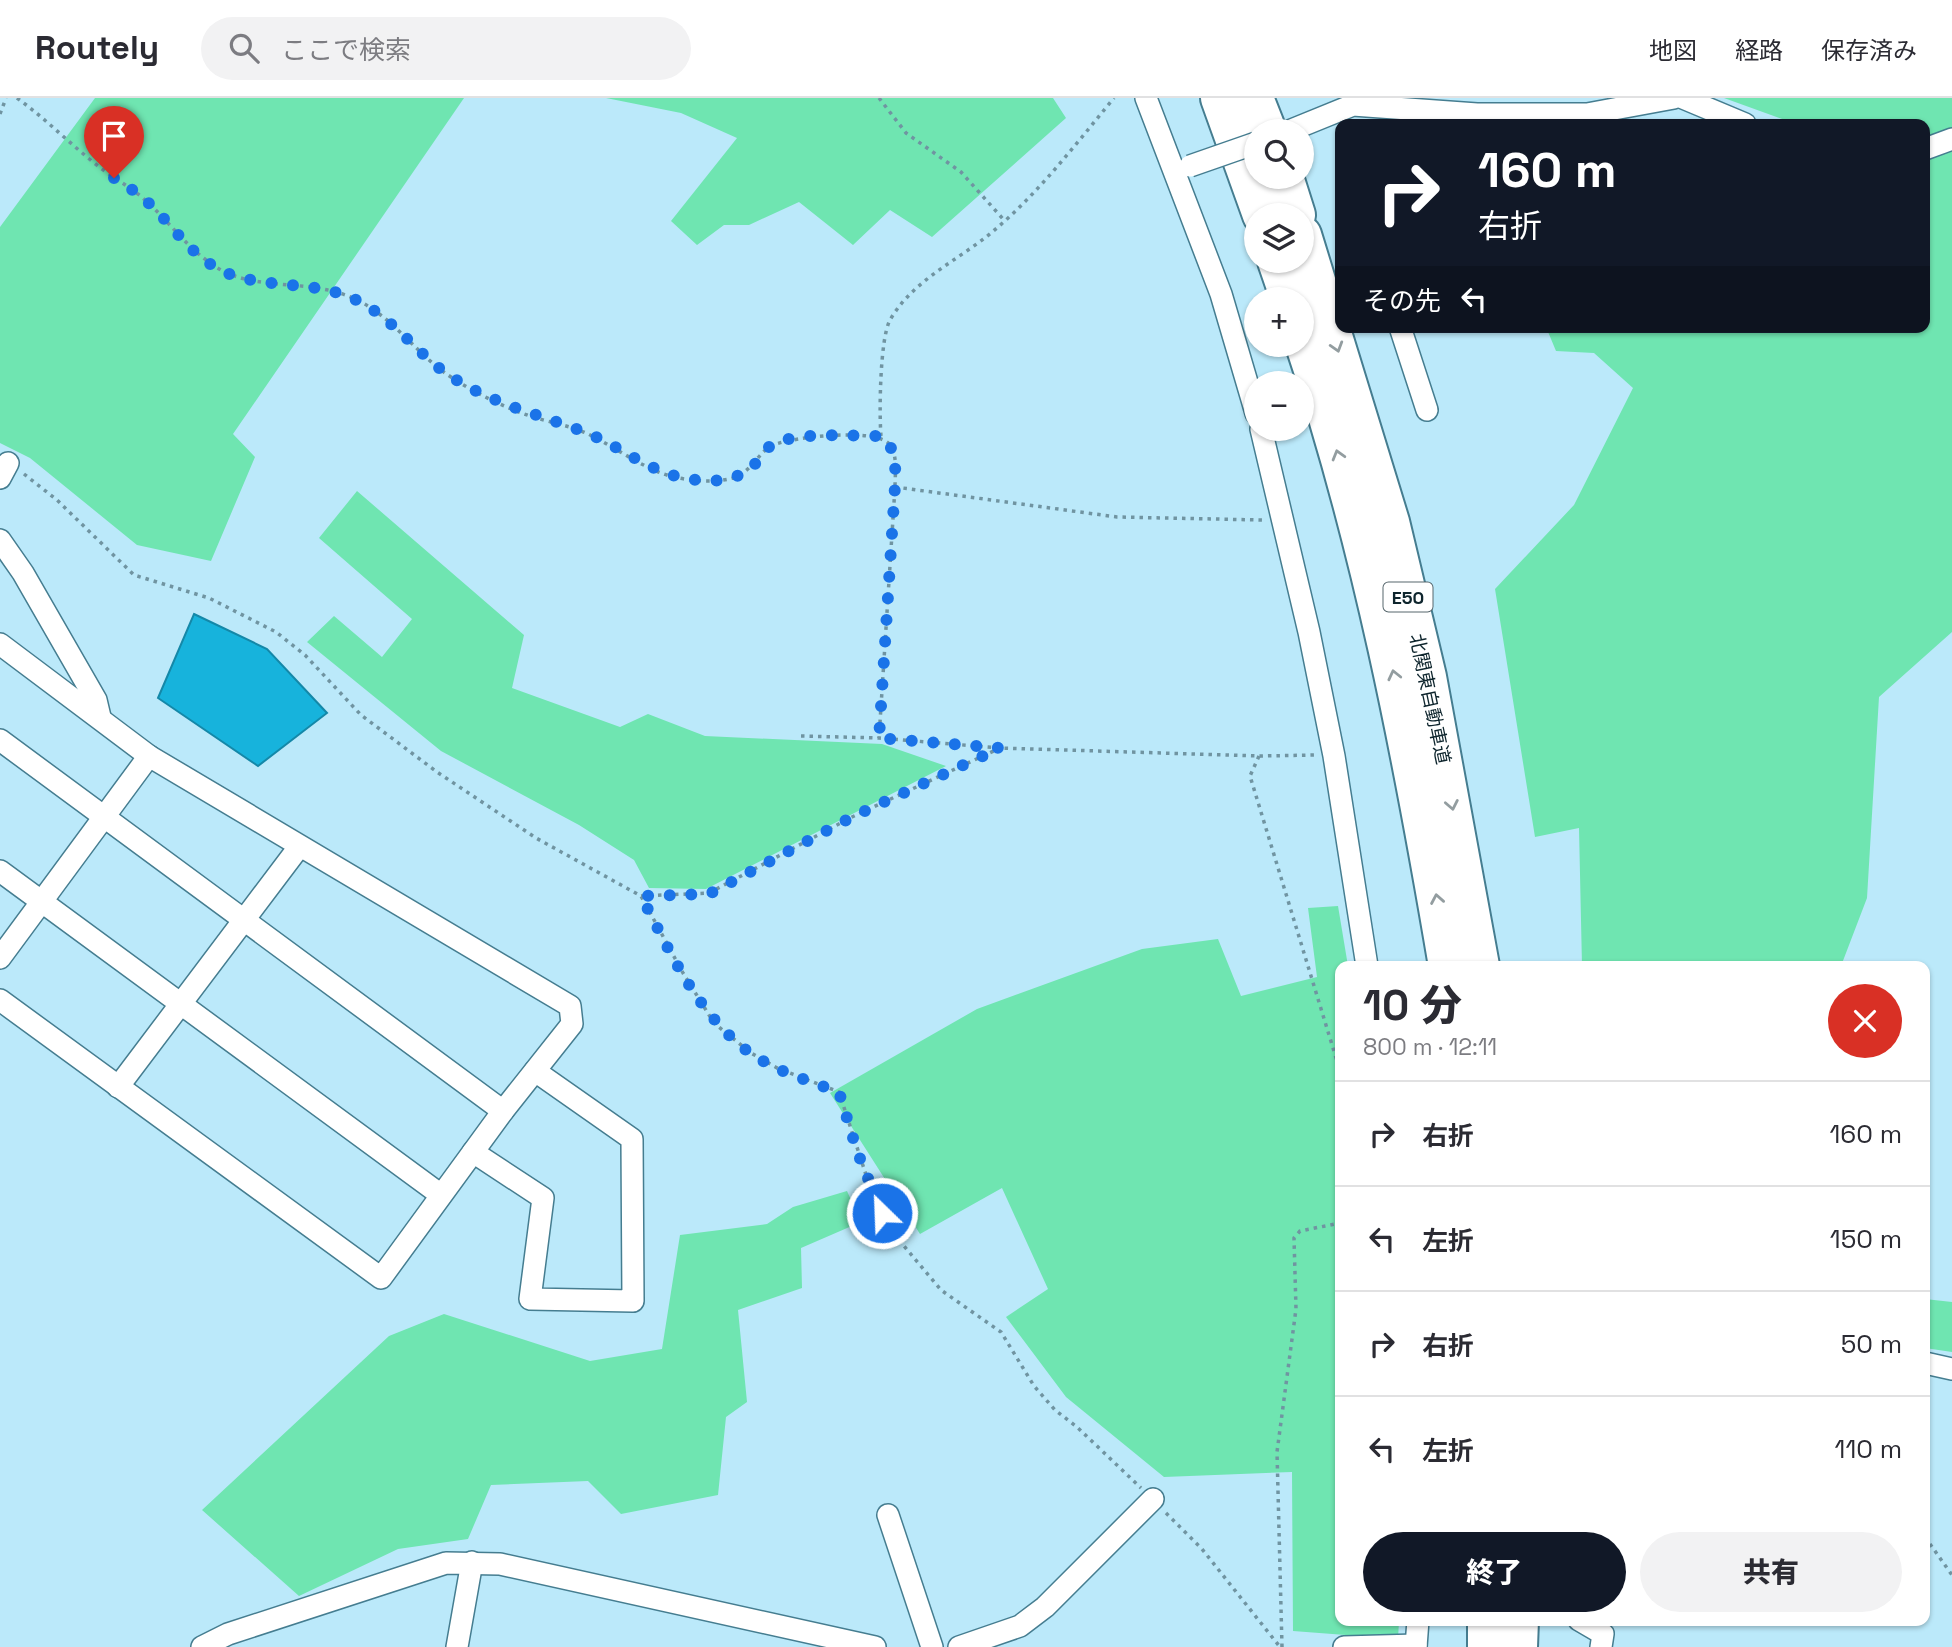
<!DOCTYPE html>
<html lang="ja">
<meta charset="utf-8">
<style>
:root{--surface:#fff;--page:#f2f2f3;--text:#2b2b33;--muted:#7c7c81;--line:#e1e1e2;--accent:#111827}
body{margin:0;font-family:"Space Grotesk","Noto Sans JP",sans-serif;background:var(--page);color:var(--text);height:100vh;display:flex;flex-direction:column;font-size:26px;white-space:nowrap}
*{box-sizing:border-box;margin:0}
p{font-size:23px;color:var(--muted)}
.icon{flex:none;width:38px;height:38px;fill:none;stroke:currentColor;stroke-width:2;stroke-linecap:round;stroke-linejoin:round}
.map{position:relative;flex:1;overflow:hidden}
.panel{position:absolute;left:1335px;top:863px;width:595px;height:665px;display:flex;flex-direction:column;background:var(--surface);border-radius:14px;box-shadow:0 2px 5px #0004}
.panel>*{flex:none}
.guide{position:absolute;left:1335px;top:21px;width:595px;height:214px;border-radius:14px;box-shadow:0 2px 5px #0004;background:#111827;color:#fff;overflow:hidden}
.buttons{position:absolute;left:1244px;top:21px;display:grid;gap:14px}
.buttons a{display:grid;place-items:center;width:70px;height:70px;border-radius:50%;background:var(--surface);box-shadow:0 2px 5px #0004;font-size:35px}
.pin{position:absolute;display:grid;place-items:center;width:60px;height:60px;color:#fff;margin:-72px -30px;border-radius:50% 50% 50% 0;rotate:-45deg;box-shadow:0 0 7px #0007}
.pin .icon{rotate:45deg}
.me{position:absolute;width:77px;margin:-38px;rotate:336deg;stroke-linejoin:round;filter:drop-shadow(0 0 5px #0008)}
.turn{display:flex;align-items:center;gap:24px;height:147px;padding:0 28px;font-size:32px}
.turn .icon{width:91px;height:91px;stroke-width:2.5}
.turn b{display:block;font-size:49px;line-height:60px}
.then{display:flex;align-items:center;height:66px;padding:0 28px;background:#0003;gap:14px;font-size:26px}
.round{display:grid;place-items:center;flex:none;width:74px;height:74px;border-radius:37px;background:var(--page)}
.overview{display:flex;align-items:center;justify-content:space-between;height:119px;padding:0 28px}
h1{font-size:42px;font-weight:800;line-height:52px}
.primary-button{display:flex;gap:14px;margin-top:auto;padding:14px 28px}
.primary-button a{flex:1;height:80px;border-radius:42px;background:var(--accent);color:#fff;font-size:28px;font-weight:800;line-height:80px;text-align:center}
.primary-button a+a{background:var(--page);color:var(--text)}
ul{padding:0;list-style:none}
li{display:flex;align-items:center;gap:21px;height:105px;padding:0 28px;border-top:2px solid var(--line)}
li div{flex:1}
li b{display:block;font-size:26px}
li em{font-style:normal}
header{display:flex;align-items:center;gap:42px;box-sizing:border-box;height:98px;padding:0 35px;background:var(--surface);border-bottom:2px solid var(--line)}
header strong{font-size:33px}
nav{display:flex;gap:38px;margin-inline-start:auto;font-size:24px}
.search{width:490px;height:63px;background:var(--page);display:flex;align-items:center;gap:18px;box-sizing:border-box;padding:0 24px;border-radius:38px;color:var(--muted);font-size:26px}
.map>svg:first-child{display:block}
.green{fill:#6fe5b1}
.water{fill:#17b3dc;stroke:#1488a8;stroke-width:2}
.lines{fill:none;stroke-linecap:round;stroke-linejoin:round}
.street-casing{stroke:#457d90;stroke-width:24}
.highway-casing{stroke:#457d90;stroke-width:42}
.path{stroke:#7094a1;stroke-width:3.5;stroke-dasharray:3.5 5;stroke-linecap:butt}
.street{stroke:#fff;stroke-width:21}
.highway{stroke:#fff;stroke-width:38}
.street-bridge-casing{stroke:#457d90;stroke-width:24;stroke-linecap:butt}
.street-bridge{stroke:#fff;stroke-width:21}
.oneway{stroke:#939da0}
.route{stroke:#1a73e8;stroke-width:12;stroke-dasharray:0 21.6}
.labels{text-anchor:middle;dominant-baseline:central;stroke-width:5;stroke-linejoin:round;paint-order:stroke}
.shield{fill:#fff;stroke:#56666c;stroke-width:2}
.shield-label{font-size:18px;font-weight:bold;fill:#0e252d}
.street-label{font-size:19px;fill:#0e252d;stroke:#fff}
</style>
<header>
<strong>Routely</strong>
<div class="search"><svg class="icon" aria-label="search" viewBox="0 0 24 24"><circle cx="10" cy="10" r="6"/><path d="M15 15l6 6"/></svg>ここで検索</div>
<nav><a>地図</a><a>経路</a><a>保存済み</a></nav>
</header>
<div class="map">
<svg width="1952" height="1549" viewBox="0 0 1952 1549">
<rect width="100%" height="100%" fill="#bbe9fa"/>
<g class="green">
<path d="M95 0H464L233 336 255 359 211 463 137 447 30 360 0 345V129Z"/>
<path d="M606 0H1053L1066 20 932 139 890 112 853 147 799 104 749 127H724L697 147 671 123 737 40 681 15Z"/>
<path d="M1724 0H1952V534L1879 599 1867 800 1841 868H1582L1579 730 1535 739 1495 491 1574 407 1633 290 1594 255 1556 253 1546 229H1925V26H1796Z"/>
<path d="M357 393 524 537 512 590 620 629 648 616 705 638 882 646 946 668 706 791 649 790 634 762 579 727 441 653 307 544 334 518 382 559 412 521 319 440Z"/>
<path d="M1338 808 1348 868H1340V1522L1399 1523 1398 1541 1293 1533 1292 1374 1164 1379 1066 1299 1006 1219 1048 1191 1002 1090 920 1136 830 995 977 911 1142 851 1218 841 1241 898 1317 879 1308 810Z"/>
<path d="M847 1093 861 1124 801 1150 802 1190 738 1212 747 1304 726 1319 718 1397 621 1416 588 1383 491 1387 468 1441 398 1451 299 1498 202 1412 389 1238 444 1216 590 1263 662 1251 680 1137 767 1126 793 1109Z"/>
<path d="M1925 1201 1952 1204V1254L1925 1250Z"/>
</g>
<path class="water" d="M194 516 267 551 327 615 258 668 158 600Z"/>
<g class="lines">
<defs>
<g id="street">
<path d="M1146 0 1221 196 1256 315"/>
<path d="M1683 0 1745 26"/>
<path d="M1289 33 1353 7 1477 16H1587L1674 0"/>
<path d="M1925 51 1952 41"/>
<path d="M1400 229 1427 312"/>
<path d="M1261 331 1309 534 1334 658 1367 868"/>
<path d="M0 380 8 365"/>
<path d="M0 442 23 475 96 602 100 619"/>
<path d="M0 546 149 658 570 908 572 926 503 1013 381 1180 0 902"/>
<path d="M0 642 503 1013"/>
<path d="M0 773 441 1097"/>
<path d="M0 860 149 658"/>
<path d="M118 989 299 749"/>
<path d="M473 1054 543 1100 530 1201 633 1203 632 1041 535 973"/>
<path d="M1925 1265 1952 1271"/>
<path d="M888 1417 932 1549"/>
<path d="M1579 1522 1603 1536 1601 1549"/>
<path d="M202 1549 228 1536 446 1465 500 1466 875 1549"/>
<path d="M457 1549 472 1464"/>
<path d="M959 1549 1020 1528 1045 1509 1153 1401"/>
<path d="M1344 1549 1416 1547"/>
<path d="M1416 1549 1418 1522"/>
</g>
<g id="highway">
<path d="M1220 0 1262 117"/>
<path d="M1254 0 1267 33"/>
<path d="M1284 79 1296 117"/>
<path d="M1302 137 1390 424 1427 579 1480 868"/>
<path d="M1277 163 1290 201"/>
<path d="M1302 238C1371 443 1412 655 1448 868"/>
<path d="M1487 1549V1522"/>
<path d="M1518 1549 1519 1522"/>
</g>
</defs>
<use href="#street" class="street-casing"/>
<use href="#highway" class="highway-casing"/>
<g class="path">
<path d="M17 0C46 21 70 46 98 68 113 80 131 89 145 102 171 125 191 156 223 173 264 194 315 179 361 204 393 221 416 254 445 275 471 293 501 308 530 318 548 324 568 327 586 335 614 348 640 369 670 378 689 383 715 385 733 380 752 374 758 354 773 347 793 339 878 329 890 347 898 359 895 375 895 389L879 640"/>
<path d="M879 0 906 35 961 74 1004 122"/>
<path d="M0 16 6 0"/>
<path d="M881 338C879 315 880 240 890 222 913 182 957 163 991 135 1038 96 1075 47 1114 0"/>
<path d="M24 376 57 402 134 477 209 500 276 534 305 557 361 617 437 674 536 740 641 798 683 875 714 925 751 955 777 970 839 994 869 1086 882 1115 904 1148 941 1192 1001 1234 1034 1288 1055 1312 1077 1329 1141 1390"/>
<path d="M895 389 1117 419 1262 422"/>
<path d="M801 638 879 640 1000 650 1259 658 1315 657"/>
<path d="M1259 658 1250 678 1340 973"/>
<path d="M641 798 709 795 852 719 1000 650"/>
<path d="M1166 1415 1202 1451 1280 1549"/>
<path d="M1925 1439 1952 1477"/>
<path d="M1282 1549 1277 1354 1296 1211 1294 1140 1300 1133 1340 1125"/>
</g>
<use href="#street" class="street"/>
<use href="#highway" class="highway"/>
<defs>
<path id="street-bridge" d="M1190 68 1256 45"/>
</defs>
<use href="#street-bridge" class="street-bridge-casing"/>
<use href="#street-bridge" class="street-bridge"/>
</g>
<defs><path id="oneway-chevron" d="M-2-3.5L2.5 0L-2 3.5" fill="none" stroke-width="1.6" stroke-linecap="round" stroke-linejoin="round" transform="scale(1.75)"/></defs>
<g class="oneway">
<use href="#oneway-chevron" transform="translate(1337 249) rotate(73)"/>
<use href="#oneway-chevron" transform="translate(1338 357) rotate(-106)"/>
<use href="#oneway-chevron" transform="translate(1394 577) rotate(-103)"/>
<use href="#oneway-chevron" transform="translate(1452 707) rotate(79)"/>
<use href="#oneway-chevron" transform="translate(1437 801) rotate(-100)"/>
</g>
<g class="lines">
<path class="route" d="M114 80C124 86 135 93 144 101 172 125 192 161 227 175 270 192 318 181 360 204 393 221 416 254 446 275 488 305 535 315 582 333 622 348 653 379 698 382 717 384 738 382 753 368 759 362 764 353 770 348 794 333 853 338 881 338 898 352 895 368 895 388L879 640 1000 650 852 719 709 796 641 798C671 855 697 916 750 955 776 973 809 983 839 994L857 1053 882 1115"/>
</g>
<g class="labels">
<rect class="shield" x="1383.5" y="484.5" width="49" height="29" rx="5"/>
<g class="shield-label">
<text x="1408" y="499">E50</text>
</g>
<g class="street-label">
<text transform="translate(1430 601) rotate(78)">北関東自動車道</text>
</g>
</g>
</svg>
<div class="buttons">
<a><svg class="icon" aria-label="search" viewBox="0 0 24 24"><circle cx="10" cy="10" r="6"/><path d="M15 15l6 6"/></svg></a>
<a><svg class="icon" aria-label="layers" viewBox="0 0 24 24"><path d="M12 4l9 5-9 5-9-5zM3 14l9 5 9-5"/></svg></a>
<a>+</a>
<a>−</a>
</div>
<div class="pin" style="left:114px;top:80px;background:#d93025"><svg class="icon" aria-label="arrive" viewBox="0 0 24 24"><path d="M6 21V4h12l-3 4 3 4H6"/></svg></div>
<svg class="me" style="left:882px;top:1115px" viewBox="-20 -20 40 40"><circle r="17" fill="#1a73e8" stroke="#fff" stroke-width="3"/><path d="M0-11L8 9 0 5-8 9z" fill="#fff"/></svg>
<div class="guide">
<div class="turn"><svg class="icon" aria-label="right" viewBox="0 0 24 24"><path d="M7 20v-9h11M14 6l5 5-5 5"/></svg><div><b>160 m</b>右折</div></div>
<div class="then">その先<svg class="icon" aria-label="left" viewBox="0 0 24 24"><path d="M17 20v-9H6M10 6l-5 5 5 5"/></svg></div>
</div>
<section class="panel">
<div class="overview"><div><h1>10 分</h1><p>800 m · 12:11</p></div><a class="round" style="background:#d93025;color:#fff"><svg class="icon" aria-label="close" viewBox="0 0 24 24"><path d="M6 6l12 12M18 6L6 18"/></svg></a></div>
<ul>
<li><svg class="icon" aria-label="right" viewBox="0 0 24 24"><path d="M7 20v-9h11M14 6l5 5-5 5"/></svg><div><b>右折</b></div><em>160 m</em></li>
<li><svg class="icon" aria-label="left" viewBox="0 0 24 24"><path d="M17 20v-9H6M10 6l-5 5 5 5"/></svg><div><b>左折</b></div><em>150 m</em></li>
<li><svg class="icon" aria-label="right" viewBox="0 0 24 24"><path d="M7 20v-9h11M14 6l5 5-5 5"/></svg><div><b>右折</b></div><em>50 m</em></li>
<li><svg class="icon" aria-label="left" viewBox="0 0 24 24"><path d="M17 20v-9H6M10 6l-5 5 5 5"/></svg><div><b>左折</b></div><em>110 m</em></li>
</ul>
<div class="primary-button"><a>終了</a><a>共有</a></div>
</section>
</div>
